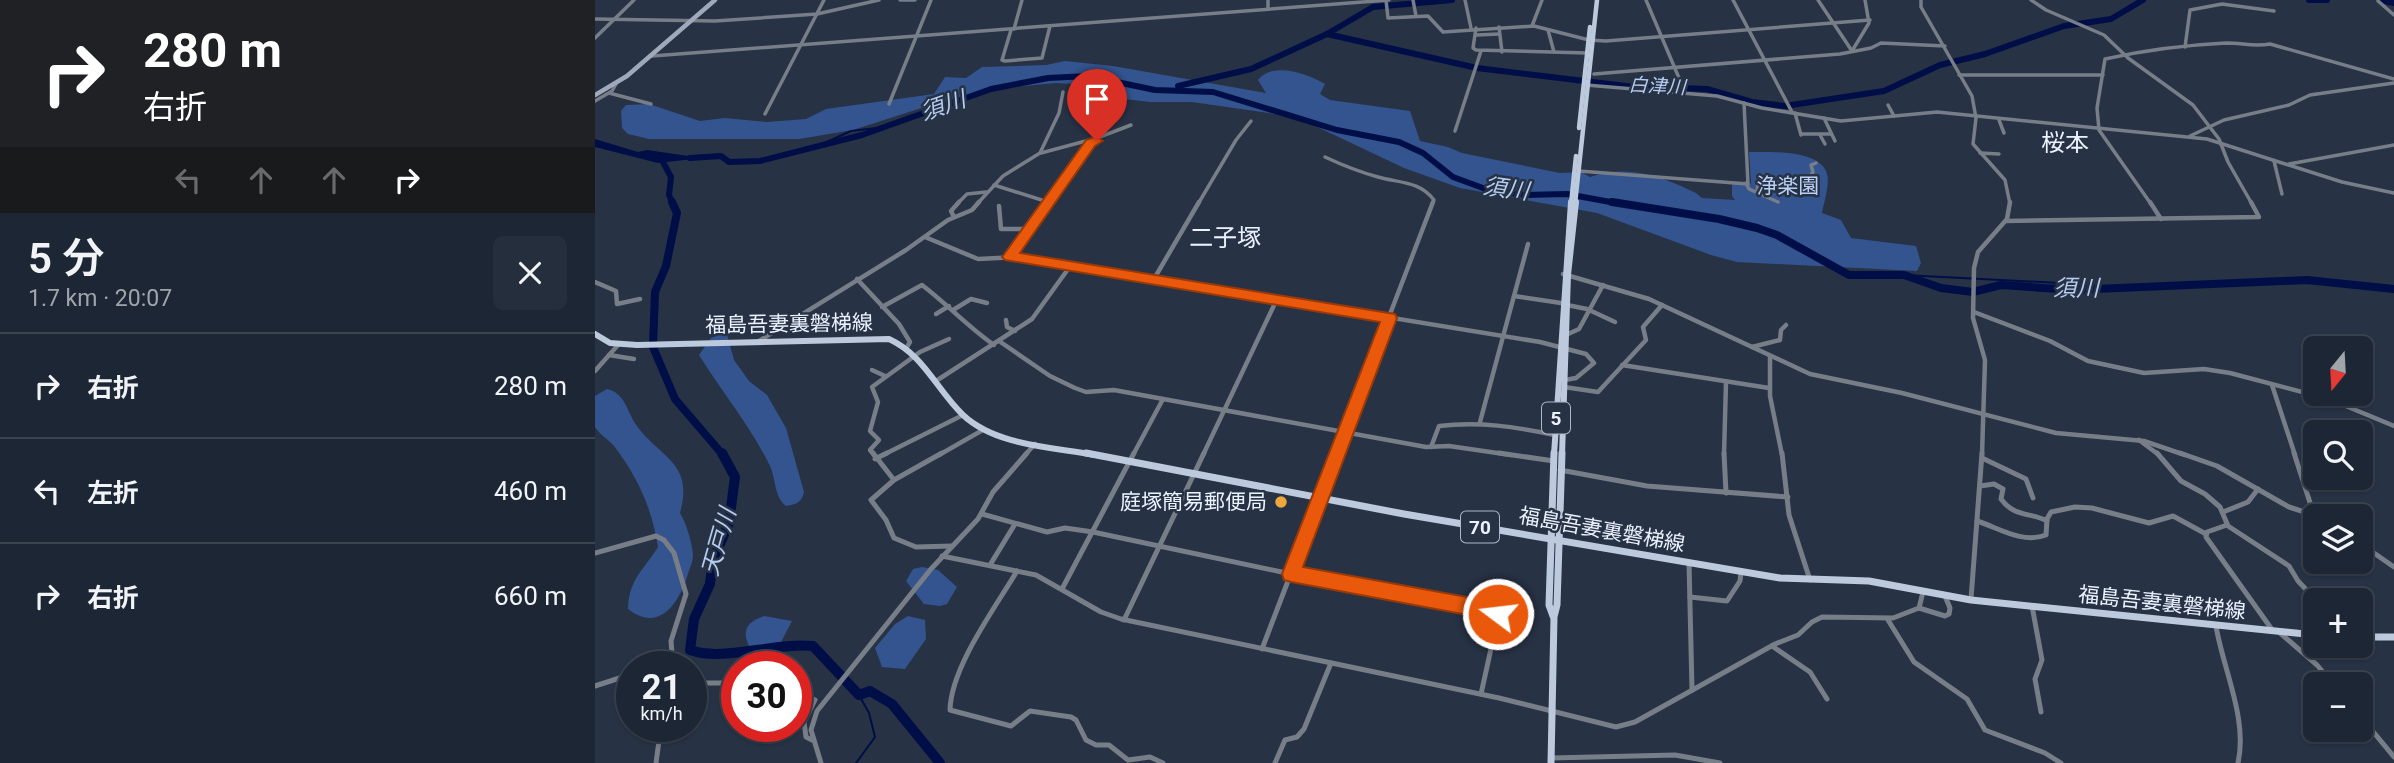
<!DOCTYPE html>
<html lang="ja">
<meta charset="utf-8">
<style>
:root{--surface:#1d2634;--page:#252e3c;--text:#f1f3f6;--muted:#a0a5ac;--line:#3b434f}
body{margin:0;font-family:Roboto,"Noto Sans JP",sans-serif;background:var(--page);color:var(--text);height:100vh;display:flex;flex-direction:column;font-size:26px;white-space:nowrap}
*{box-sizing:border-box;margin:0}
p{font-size:23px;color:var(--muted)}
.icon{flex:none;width:38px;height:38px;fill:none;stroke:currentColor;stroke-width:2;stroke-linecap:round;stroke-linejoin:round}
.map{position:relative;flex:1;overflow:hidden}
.side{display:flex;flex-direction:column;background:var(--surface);width:595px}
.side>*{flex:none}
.hud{background:#202124;color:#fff;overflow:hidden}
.needle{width:46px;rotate:198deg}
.fabs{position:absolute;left:1708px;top:336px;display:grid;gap:14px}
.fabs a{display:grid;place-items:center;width:70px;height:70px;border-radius:10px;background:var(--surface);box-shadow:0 2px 5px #0004,0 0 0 2px var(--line);font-size:35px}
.speed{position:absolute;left:21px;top:651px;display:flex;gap:14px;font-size:35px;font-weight:700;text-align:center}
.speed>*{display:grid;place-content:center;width:91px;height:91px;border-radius:50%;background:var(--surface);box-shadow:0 2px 5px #0004,0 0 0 2px var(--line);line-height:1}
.speed small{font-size:18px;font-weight:400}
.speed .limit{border:10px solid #d22;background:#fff;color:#111}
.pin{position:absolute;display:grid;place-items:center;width:60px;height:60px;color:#fff;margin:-72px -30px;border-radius:50% 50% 50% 0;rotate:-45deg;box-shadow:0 0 7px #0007}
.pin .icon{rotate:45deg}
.me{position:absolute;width:77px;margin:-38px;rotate:285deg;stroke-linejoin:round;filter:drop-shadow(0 0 5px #0008)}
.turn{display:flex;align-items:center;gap:24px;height:147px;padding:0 28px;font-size:32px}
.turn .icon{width:91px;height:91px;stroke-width:2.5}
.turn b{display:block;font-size:49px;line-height:60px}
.lanes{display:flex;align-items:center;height:66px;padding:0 28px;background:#0003;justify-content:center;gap:35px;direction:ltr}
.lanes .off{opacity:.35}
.round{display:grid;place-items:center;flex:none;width:74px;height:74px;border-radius:10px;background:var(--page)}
.summary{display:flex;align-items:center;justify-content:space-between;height:119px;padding:0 28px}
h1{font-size:42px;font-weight:600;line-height:52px}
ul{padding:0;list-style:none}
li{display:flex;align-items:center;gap:21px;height:105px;padding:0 28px;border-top:2px solid var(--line)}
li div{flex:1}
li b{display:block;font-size:26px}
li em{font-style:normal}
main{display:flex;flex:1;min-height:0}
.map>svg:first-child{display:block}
.green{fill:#33548e}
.water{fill:#000e48}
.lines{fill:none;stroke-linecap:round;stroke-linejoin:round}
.stream{stroke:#000e48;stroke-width:2}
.river-far2{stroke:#000e48;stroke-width:6}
.river-far1{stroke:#000e48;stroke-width:8}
.river{stroke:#000e48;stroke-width:10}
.street-far2{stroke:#787e88;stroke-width:3.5}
.street-far1{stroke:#787e88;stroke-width:4.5}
.street{stroke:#787e88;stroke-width:5}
.secondary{stroke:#9fa9b9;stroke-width:4.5}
.primary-far2{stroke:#bdcade;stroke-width:4.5}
.primary-far1{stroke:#bdcade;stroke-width:6}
.primary{stroke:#bdcade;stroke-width:7}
.route{fill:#ea580c;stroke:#983908;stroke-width:2}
.poi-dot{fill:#f0a63f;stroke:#273245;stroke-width:2.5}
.labels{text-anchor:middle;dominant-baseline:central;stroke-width:5;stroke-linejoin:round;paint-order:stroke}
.far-water-label{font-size:19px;font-style:italic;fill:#b6ccf0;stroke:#273245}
.shield{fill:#273245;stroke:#b0b8c7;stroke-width:2}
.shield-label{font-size:19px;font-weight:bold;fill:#ebf2ff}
.park-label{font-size:21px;fill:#bacff4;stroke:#273245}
.street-label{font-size:21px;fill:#ebf2ff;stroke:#273245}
.poi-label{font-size:21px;fill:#ebf2ff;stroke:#273245;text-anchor:end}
.water-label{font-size:23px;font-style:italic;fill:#b6ccf0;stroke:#273245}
.quarter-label{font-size:24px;fill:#ebf2ff;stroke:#273245}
</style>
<main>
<section class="side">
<div class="hud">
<div class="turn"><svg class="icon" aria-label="right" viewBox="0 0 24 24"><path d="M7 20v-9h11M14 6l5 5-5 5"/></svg><div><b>280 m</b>右折</div></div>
<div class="lanes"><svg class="icon off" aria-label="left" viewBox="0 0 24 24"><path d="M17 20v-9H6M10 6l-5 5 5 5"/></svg><svg class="icon off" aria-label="ahead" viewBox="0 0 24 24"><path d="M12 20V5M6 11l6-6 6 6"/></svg><svg class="icon off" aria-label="ahead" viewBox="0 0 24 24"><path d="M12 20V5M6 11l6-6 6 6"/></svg><svg class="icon" aria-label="right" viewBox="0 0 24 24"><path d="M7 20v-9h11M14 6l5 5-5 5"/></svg></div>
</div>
<div class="summary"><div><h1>5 分</h1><p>1.7 km · 20:07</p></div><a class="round"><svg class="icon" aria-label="close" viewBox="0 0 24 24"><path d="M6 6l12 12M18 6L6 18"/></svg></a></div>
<ul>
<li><svg class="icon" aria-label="right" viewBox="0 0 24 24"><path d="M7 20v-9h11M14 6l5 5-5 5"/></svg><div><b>右折</b></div><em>280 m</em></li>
<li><svg class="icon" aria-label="left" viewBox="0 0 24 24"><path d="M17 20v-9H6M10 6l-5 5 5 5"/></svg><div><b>左折</b></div><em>460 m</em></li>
<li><svg class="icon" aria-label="right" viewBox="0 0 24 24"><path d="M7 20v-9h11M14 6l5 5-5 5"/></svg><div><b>右折</b></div><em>660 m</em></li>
</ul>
</section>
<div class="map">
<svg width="1799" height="763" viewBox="0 0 1799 763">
<rect width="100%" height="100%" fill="#273245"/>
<g class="green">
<path d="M470 61 518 66 671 93 663 80C678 61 713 74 730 84L725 94 735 100 815 111 825 141 853 147 867 153 965 173 986 172 995 177C1034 164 1066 176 1101 193L1107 198 1140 200 1137 196V184L1154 185 1156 183 1154 152C1173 152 1226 149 1232 174 1235 184 1229 202 1227 213L1246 220 1256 238 1321 246 1326 263 1322 271 1142 262 1116 255 1002 213 865 188 809 168 716 124 688 115 597 102H555L504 96 492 87 478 84 461 83 397 89 339 104 258 130 204 139H54L33 134 27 128 26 111 31 105 54 104 105 121 130 118 172 122 211 119 231 109 339 94 350 77 371 78 387 67 451 65Z"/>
<path d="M131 331 139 360 154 381 172 395 191 428 209 492C206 503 202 504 191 506 179 497 181 479 175 466 156 427 127 392 104 355L116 338Z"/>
<path d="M12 389C31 393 32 413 42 426 66 459 99 462 85 513 92 525 97 542 98 555 98 562 94 570 92 577 83 604 64 633 33 609 34 579 48 571 63 547 57 509 43 477 19 446 13 439 5 435 0 427V396Z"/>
<path d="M327 567 343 570 362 587 352 604 345 606 329 604 311 581 318 569Z"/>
<path d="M169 616 197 621 184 646 174 651 154 646C146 629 153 622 169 616Z"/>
<path d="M313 616 330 620 331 639 310 669 287 667 280 648 300 624Z"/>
</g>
<path class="water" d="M0 139 43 152 52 150 107 158 63 163 0 147Z"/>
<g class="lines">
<g class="stream">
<path d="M225 145 256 131 290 127"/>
<path d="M1309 275 1465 283"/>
<path d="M261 763 280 737 274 713 264 695"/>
</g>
<g class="river-far2">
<path d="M1714 0H1732"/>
<path d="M1785 0 1799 3"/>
<path d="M732 34 882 68 1031 86 1112 89 1157 102 1190 106 1289 91 1345 65 1390 54 1469 26 1516 19 1548 0"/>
<path d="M583 86 656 69 732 34 778 7 857 0"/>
<path d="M95 158 126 156 134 162 165 161 267 135 396 89 453 78 493 76 560 90 618 92 742 130 804 142 828 153 858 177 896 191 930 195 972 194 1026 204"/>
<path d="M67 160 76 177 74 195 78 204"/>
</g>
<g class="river-far1">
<path d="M77 202 82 213 71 266 60 292 58 347 80 399 128 455"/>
<path d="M1017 202 1124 219 1162 228 1182 235 1254 275H1309L1346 288 1378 292 1406 285 1477 290 1712 280 1799 289"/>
</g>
<path class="river" d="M127 453 140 477 134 523 118 560 115 584 99 619 95 650C127 662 180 642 218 646L264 695 275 691 297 704 345 763"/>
<g class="street-far2">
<path d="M305 0H320"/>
<path d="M673 0V9"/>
<path d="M791 0 793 18 833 16 848 32 939 26 994 40 1011 41 1275 20"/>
<path d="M818 0 821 16"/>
<path d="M870 0 876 28"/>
<path d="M1051 0 1084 78"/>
<path d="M1138 0 1197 112"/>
<path d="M1223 0 1257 51"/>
<path d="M1326 0V7L1377 96 1381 118 1378 144 1410 180 1415 204"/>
<path d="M1436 0 1451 10 1509 35 1533 58 1598 105 1624 139 1633 162 1657 204"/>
<path d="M1783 1 1799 15"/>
<path d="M0 19 120 21 222 14 284 0"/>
<path d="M937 26 947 0"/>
<path d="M904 27 907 52"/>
<path d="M881 28 878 48 881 50 992 53"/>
<path d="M419 29 427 0"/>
<path d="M416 30 407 60 410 61 447 58 455 26"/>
<path d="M953 30 959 52"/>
<path d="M881 35 904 34"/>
<path d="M0 38 39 0"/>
<path d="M1590 47 1595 10 1627 4 1679 11"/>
<path d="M1257 51 1274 23 1270 0"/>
<path d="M57 56 794 0"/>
<path d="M999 74 1245 54 1276 48 1286 43 1350 46"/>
<path d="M1364 75H1508"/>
<path d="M991 85 1122 96 1167 108 1246 121 1342 112 1612 139 1747 182 1799 193"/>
<path d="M14 93 56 104"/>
<path d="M0 101 17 91 21 84"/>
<path d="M294 104 336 0"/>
<path d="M1293 105 1299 116"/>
<path d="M1200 113 1206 135"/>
<path d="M170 114 229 0"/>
<path d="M1229 118 1240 141"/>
<path d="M1404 120 1409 133"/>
<path d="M860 131 886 51"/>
<path d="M1206 134H1236"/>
<path d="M1225 135 1230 144"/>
<path d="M1595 136 1629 120 1694 105 1715 95 1799 83"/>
<path d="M446 153 502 138 536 125"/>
<path d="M1385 153 1404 154"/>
<path d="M730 157C747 165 765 172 783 177 804 183 825 181 839 200L837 204"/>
<path d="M1679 161 1687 194"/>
<path d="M1694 164 1799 145"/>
<path d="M984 171 1153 184 1149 103"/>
<path d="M1151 183 1154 189 1183 202"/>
<path d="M399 185 453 202"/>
<path d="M1162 191 1164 179"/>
<path d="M1173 196 1182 184 1215 176 1218 172 1216 165 1221 163"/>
<path d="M362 204 372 194 391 192"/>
<path d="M382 204 408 176 445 153 464 113 468 92"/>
<path d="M452 204 495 143"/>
<path d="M603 204 641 140 656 121"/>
<path d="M1556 204 1504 130 1502 108 1510 59C1550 50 1590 45 1631 43 1647 43 1659 47 1675 44L1799 79"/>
</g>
<g class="street-far1">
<path d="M1555 202 1566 219"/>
<path d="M404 206 406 229H433"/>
<path d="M359 217 356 211 364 202"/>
<path d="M1411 221 1664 217 1656 202"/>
<path d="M330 237 383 259 423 257 945 342 991 354 999 363 981 378 970 380"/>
<path d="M415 256 453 202"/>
<path d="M968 274 1054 299 1215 374 1307 393 1461 433 1549 441 1590 455"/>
<path d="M262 279 304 324 315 342 312 347"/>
<path d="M559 279 604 202"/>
<path d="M0 282 21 291 22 304 45 299"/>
<path d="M919 296 966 303"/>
<path d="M972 305 992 309 1020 322"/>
<path d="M287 307 327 285C352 304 373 327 399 345"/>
<path d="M358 310 376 299 392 303"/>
<path d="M1379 312 1455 341 1493 361 1549 373 1609 369 1635 373 1734 399 1799 426"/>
<path d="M341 314 354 306"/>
<path d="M411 320 412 327 420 331"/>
<path d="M971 335 984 329 1008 285"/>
<path d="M164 341 311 250 353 220 377 210 384 202"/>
<path d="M404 341 455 376 480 388 491 392 519 390 831 447 854 446 916 455"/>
<path d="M1157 347 1185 340 1186 330 1191 325"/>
<path d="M14 355 39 359"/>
<path d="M1175 356V396L1187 455"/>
<path d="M1027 365 1174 388"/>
<path d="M277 370 290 376"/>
<path d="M0 371 23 345"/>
<path d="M341 381 437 319 476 265"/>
<path d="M1677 385 1700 455"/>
<path d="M969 387 1003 392 1051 340 1048 327 1067 305"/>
<path d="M885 422 933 244"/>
<path d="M1544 440 1564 455"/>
<path d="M836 447 844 426C884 421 921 427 960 435"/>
<path d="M279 455 275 450 284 440 275 431 283 402 277 387 325 352 354 339"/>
<path d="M288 455 366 416"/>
<path d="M344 455 386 431"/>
<path d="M430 455 440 444"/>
<path d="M538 455 568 399"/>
<path d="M608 455 682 299"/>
<path d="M741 455 838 202"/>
<path d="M1129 455 1131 382"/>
<path d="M1387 455 1390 360 1378 318 1379 268 1383 252 1412 219 1415 202"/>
</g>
<g class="street">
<path d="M278 453 299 480"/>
<path d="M347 453 299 480 276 500 291 520 299 538 321 547 357 546"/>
<path d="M904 453 959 461"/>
<path d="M1129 453 1131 493"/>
<path d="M1187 453 1194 515 1215 580"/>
<path d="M1562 453 1586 481 1610 494 1625 507 1633 526 1694 566 1703 581 1721 600"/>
<path d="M1585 453 1622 466 1694 507 1722 516"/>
<path d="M1699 453 1719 515"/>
<path d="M1387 458 1431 479 1438 498"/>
<path d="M280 459 292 453"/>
<path d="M965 470 1052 486 1193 497"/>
<path d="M1385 486 1399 484 1408 489 1406 499C1420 518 1436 512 1452 521"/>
<path d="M1628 512 1653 502 1663 489"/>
<path d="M387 514 452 532 470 528 498 532 696 574 899 611 903 617 886 694"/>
<path d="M1382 521C1404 528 1427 544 1451 535L1452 519 1456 512 1480 507 1497 508 1554 523 1578 516 1611 534"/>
<path d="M1632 525 1612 532 1611 537 1678 631"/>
<path d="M1766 544 1799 567"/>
<path d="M0 553 61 536 69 540 79 553 91 594 76 641 78 667"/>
<path d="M347 556 441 575 506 612 526 619 904 698 1021 727 1040 722 1180 644 1203 635 1217 622 1227 617 1298 618 1324 608 1328 592"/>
<path d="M1094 563 1097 690"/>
<path d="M395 565 420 524"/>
<path d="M422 571C400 608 356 667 355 710L416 726 435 711 476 717 481 720 491 740 501 745H514L533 760 555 757 568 763"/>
<path d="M467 589 539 453"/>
<path d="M1095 597 1132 601 1145 581 1146 572"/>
<path d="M1376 599 1387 453"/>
<path d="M1437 606 1447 660 1440 679 1446 712"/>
<path d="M1324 608 1350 616 1354 614 1355 608 1350 596"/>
<path d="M529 620 609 453"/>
<path d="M1293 620 1319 662 1372 699 1390 730 1450 753 1466 763"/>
<path d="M1621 626C1628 669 1653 719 1643 763"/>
<path d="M1684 632 1722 665 1738 684"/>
<path d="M1177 646 1215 672 1232 699"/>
<path d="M667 649 742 453"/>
<path d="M61 667 75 662"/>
<path d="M96 680 107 683H142"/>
<path d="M0 686 37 674"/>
<path d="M201 691 220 700 209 722 211 737 217 740"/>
<path d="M1766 717 1799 757"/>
<path d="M956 758 1080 755 1125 763"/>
<path d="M61 763 66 726"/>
<path d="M226 763 216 730 222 711 336 569 383 519 398 492 432 453"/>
<path d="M680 763 690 740 702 737 709 729 736 663"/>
</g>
<path class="secondary" d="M0 95 32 76 120 0"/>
<g class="primary-far2">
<path d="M984 128 995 27"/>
<path d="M976 204 981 156"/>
<path d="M980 204 1002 0"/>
</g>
<g class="primary-far1">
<path d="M0 334 15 343 42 345 294 339C329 355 341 389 368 415 401 446 458 447 500 455"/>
<path d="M959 455 976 202"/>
<path d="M967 455 973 275 981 202"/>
</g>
<g class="primary">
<path d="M491 453 809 514 1185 578 1274 581 1376 600 1720 635"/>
<path d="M958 616 954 605 959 453"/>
<path d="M1766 637H1799"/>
<path d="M956 763 959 617 962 605 967 453"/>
</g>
</g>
<path class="route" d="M502 136 508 141 500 146 425 253 800 314 802 318 708 567 899 602 910 608 913 614 910 621 903 623 894 619 696 582 689 580 687 574 785 322 410 260 407 257 410 253 491 140Z"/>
<circle class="poi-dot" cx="686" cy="502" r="7"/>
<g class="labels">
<g class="far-water-label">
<text transform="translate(1062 86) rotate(3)">白津川</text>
</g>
<g class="shield">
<rect x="947" y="402.5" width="28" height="31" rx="5"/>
<rect x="866" y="511.5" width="38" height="31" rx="5"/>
</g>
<g class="shield-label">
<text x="961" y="418">5</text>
<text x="885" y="527">70</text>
</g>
<g class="park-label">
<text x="1193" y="186">浄楽園</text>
</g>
<g class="street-label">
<text transform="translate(194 324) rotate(-1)">福島吾妻裏磐梯線</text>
<text transform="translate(1007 530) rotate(10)">福島吾妻裏磐梯線</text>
<text transform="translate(1567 603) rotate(6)">福島吾妻裏磐梯線</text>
</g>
<g class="poi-label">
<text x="672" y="502">庭塚簡易郵便局</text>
</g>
<g class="water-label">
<text transform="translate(348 106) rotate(-19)">須川</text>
<text transform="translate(911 189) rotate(7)">須川</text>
<text x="1481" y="288">須川</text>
<text transform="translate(124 542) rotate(-74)">天戸川</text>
</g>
<g class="quarter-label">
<text x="1470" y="143">桜本</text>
<text x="630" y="238">二子塚</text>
</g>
</g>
</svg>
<div class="fabs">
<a><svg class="needle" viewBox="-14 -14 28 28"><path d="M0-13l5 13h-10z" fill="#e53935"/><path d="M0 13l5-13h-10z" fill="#a0a5ac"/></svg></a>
<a><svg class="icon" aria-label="search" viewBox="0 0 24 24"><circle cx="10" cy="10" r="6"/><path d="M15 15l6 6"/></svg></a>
<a><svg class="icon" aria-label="layers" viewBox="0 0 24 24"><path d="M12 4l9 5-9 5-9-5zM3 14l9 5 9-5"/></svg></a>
<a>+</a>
<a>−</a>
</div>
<div class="speed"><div>21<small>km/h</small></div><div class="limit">30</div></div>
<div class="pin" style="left:502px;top:141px;background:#d93025"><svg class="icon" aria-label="arrive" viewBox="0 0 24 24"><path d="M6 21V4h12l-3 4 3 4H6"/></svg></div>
<svg class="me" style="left:903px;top:614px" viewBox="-20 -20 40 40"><circle r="17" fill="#ea580c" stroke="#fff" stroke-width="3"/><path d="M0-11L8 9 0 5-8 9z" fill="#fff"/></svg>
</div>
</main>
